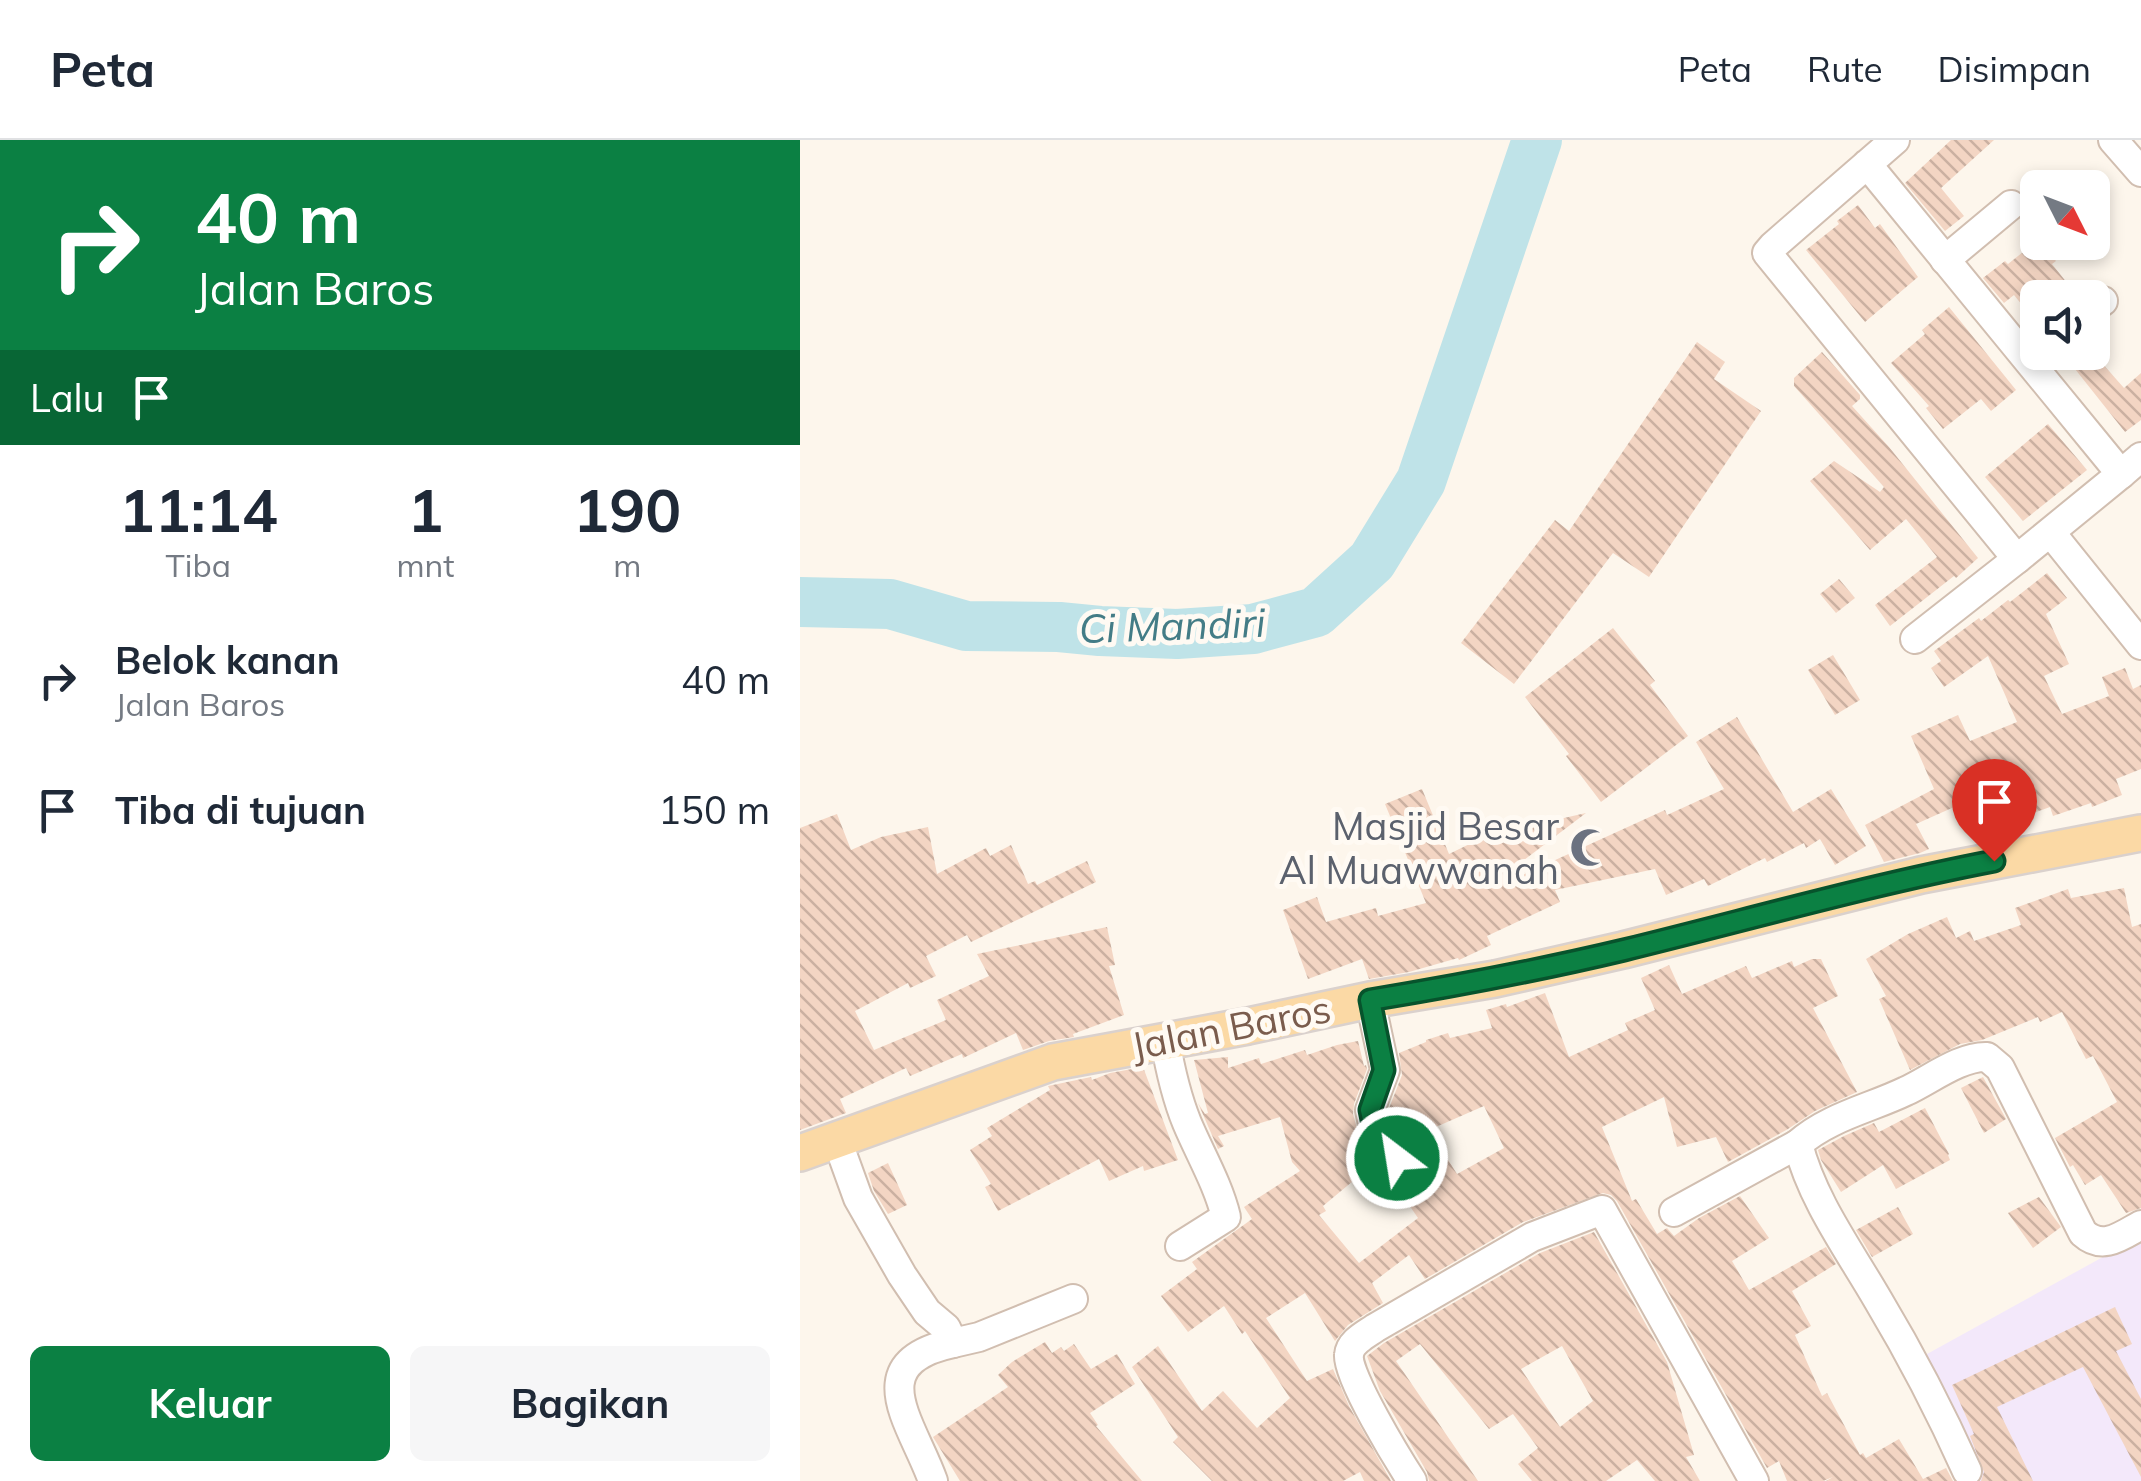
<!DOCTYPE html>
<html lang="id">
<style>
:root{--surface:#fff;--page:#f6f6f7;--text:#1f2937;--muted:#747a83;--line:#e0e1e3;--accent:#0b8043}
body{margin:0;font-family:Mulish,sans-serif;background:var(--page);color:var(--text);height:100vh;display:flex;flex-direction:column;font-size:38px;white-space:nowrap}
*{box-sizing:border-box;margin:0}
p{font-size:32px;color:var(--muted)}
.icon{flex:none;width:55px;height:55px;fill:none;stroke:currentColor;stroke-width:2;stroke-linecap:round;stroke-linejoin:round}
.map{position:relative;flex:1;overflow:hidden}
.drawer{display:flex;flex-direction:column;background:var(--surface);width:800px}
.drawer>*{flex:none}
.banner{background:#0b8043;color:#fff;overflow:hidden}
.needle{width:65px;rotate:132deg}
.tools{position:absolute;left:1220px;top:30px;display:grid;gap:20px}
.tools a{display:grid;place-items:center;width:90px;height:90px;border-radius:15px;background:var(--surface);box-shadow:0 5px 15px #0003;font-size:50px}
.pin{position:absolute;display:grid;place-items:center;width:85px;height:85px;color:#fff;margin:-102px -42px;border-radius:50% 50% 50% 0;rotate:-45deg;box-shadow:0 0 10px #0007}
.pin .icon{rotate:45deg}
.me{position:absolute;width:110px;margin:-55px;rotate:329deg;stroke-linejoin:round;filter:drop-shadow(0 0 8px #0008)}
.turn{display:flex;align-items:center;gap:35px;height:210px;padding:0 30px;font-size:45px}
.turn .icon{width:130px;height:130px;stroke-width:2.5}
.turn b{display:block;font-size:70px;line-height:85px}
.then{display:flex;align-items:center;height:95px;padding:0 30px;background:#0003;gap:20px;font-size:38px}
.eta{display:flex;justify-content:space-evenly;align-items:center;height:170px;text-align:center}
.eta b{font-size:60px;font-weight:700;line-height:70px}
.action{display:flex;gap:20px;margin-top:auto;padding:20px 30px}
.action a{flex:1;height:115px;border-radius:15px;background:var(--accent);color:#fff;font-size:40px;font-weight:700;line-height:115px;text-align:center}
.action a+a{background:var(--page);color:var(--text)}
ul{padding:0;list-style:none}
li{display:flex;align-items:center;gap:30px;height:130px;padding:0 30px}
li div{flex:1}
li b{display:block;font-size:38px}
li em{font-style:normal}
header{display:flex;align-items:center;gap:60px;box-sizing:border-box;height:140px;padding:0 50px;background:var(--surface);border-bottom:2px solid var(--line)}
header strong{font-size:48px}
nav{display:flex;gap:55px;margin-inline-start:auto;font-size:35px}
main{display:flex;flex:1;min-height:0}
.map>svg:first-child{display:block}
.education{fill:#f3e8fa}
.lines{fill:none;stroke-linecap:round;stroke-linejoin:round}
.river{stroke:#bfe3e8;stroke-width:50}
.building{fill:url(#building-back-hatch);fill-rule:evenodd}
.minor-casing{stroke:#d1beb0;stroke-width:32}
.major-casing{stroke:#dad1cd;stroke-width:40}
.minor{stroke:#fff;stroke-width:28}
.major{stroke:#fbd9a5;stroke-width:35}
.route-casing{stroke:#07532c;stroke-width:25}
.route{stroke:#0b8043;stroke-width:18}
.labels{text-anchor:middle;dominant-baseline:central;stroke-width:10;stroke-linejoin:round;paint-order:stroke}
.worship-label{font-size:38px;fill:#5b616d;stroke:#fffaf3;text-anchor:end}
.street-label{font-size:38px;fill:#7a5c4d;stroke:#fffaf3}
.water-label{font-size:40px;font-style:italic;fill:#437c86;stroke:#fffaf3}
</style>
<header>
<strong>Peta</strong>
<nav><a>Peta</a><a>Rute</a><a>Disimpan</a></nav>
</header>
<main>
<section class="drawer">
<div class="banner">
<div class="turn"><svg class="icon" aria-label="right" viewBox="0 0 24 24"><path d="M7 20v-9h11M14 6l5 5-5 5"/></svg><div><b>40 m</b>Jalan Baros</div></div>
<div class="then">Lalu<svg class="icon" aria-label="arrive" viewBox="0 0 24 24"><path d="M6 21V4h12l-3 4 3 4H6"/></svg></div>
</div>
<div class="eta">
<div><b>11:14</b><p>Tiba</p></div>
<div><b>1</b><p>mnt</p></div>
<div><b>190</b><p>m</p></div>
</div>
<ul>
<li><svg class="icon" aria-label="right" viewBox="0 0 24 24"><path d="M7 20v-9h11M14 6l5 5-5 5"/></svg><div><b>Belok kanan</b><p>Jalan Baros</p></div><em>40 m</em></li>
<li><svg class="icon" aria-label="arrive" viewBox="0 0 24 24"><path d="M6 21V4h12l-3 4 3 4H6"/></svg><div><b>Tiba di tujuan</b></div><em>150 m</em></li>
</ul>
<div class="action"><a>Keluar</a><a>Bagikan</a></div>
</section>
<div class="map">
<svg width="1341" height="1341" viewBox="0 0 1341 1341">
<defs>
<pattern id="building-back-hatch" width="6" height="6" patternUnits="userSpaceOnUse" patternTransform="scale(2.5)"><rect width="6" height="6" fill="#f3d5c3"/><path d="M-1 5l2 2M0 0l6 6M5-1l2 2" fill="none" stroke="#cab0a1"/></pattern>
</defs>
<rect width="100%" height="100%" fill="#fdf6ec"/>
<path class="education" d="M1341 1096V1341H1178L1118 1219Z"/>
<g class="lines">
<path class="river" d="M0 462 90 464 166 486 259 487 300 491 377 494 453 489 516 472 572 421 621 341 737 0"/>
</g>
<g class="building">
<path d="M1151 0H1194L1141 48 1164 76 1145 91 1105 43Z"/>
<path d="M1058 65 1075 88 1080 84 1118 137 1065 182 1006 110 1039 84 1037 81Z"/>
<path d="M1238 100 1256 121 1252 124 1279 158H1238V185L1214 155 1204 163 1183 138 1205 121 1208 124Z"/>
<path d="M1149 167 1216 250 1191 271 1181 259 1143 289 1126 268 1129 266 1091 223 1125 194 1122 190Z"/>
<path d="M897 202 925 222 914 239 961 271 849 437 813 413 714 544 661 503 755 380 769 391Z"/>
<path d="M1022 212 1060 255V259L1052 266 1089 307 1178 418 1156 438 1154 436 1090 486 1075 465 1137 417 1106 379 1070 410 1010 341 1034 321 1080 352 1084 347 994 246V238Z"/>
<path d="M1293 213 1324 248 1341 233V280L1325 292 1275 229Z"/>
<path d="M1248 284 1287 330 1223 381 1185 337Z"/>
<path d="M1247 433 1267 458 1246 474 1269 524 1244 536 1262 574 1309 556 1302 537 1325 528 1333 549 1341 545V629L1316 639 1322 655 1292 667 1291 663 1253 676 1250 667 1211 681 1199 647 1116 684 1129 709 1120 713 1084 722 1065 685 1134 649 1111 596 1158 575 1170 601 1217 582 1188 516 1144 547 1131 528 1141 521 1134 511 1179 478 1181 481 1208 460 1210 462Z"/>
<path d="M1039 439 1055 458 1036 473 1020 454Z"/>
<path d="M813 488 855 541 850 545 888 596 801 662 766 616 769 614 725 557Z"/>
<path d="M1033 515 1060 560 1035 575 1008 530Z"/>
<path d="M937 577 993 672 1031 649 1066 706 1035 725 1020 699 1006 708 1004 703 967 722 965 718 908 746 904 739 866 755 855 729 755 750 760 762 687 796 691 805 659 820 658 818 609 832 569 839 562 819 508 839 483 770 517 757 526 782 576 768 578 776 626 763 585 664 622 649 649 714 686 696 691 705 733 685 786 673 711 730 716 738 865 670 867 675 924 649 896 602Z"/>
<path d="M37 674 51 710 81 697 128 687 137 734 186 708 190 716 211 705 228 744 235 741 237 745 287 721 296 742 171 802 167 795 126 816 136 836 110 848 108 843 55 871 74 910 146 880 137 860 189 836 177 814 307 787 315 825 309 826 324 875 273 894 274 897 249 901 223 910 216 893 163 918 162 914 110 936 106 928 40 959 46 973 0 990V688Z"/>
<path d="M1324 748 1332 787 1341 784V1068L1326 1073 1301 1035 1285 1045 1273 1025 1270 1027 1255 998 1317 962 1293 916 1286 919 1262 872 1240 882 1238 877 1182 900 1160 904 1110 930 1079 859 1086 856 1066 819 1108 794 1147 777 1156 798 1170 791 1174 801 1221 785 1215 768 1268 749 1271 758Z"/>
<path d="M1012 819H1021L1038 856 1013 868 1057 952 1015 971 988 989 928 1022 916 997 877 1007 864 957 802 987 832 1061 836 1059 857 1094 867 1088 874 1096 899 1078 940 1056 969 1098 932 1121 949 1150 1026 1107 1036 1124 992 1151 1011 1186 995 1195 1022 1256 1027 1253 1060 1315 1063 1313 1066 1318 1099 1299 1123 1339 1146 1328 1153 1341H1026L1033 1337 1023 1341H987L979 1321 967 1328 817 1061 811 1055 803 1053 723 1082 625 1139 609 1115 572 1143 583 1163 548 1185 535 1201 505 1153 466 1178 507 1241 533 1229 549 1266 591 1341H564L560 1332 543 1341H412L373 1302 378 1297 332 1227 358 1206 402 1271 423 1251 457 1288 490 1258 445 1191 442 1194 424 1166 388 1192 361 1156 397 1129 392 1122 452 1079 444 1067 500 1031 492 1022 480 977 418 996 424 1006 418 1009 398 963 405 974 408 973 394 920 428 917V928L459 918 461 924 505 910 507 915 537 905 558 901 564 926 566 925 567 929 554 964 553 974 560 999 577 1021 523 1066 526 1071 519 1075 559 1123 618 1078 585 1030 592 1034 600 1035 609 1031 614 1024V1014L611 1008 590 981 588 971 602 935 599 913 626 902V900L648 893 650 898 692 888 686 870 706 864 707 867 745 853 769 917 828 890 825 883 855 870 841 838 869 825 882 854 946 826 952 838 992 821 994 827ZM684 966 704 1008 657 1034 629 990Z"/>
<path d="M343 927 378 1020 344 1031 343 1026 309 1041 299 1019 198 1071 185 1047 191 1044 170 1010 192 996 187 988 250 950 248 946 291 937 292 940 310 933Z"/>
<path d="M1183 937 1206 979 1184 993 1161 948Z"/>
<path d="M1125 968 1149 1014 1148 1015 1150 1020 1096 1049 1083 1025 1041 1052 1021 1020 1018 1010 1044 996 1074 983 1079 992Z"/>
<path d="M88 1023 107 1065 88 1074 74 1051 68 1033Z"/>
<path d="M1239 1057 1261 1087 1233 1108 1208 1073Z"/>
<path d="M1098 1067 1113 1094 1072 1117 1056 1090Z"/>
<path d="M794 1092 867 1222 894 1315 886 1317 900 1341H855L837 1320 806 1341H732L718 1324 738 1308 713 1274 689 1289 620 1204 596 1221 678 1341H629L627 1332 580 1251 567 1216 584 1203 740 1113ZM762 1206 793 1261 760 1287 721 1229Z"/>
<path d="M1315 1167 1332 1204 1316 1211 1341 1259V1337L1283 1227 1197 1267 1233 1341H1181L1184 1332 1170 1296 1174 1294 1152 1245Z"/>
<path d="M245 1202 252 1213 261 1207 264 1211 274 1204 291 1229 317 1214 335 1244 290 1273 298 1285 296 1286 342 1341H160L133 1297 208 1247 198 1235 212 1222Z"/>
</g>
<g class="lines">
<defs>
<g id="minor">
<path d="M1313 0 1341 32"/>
<path d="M1067 24 1321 334 1217 419 967 113 973 106 1095 0"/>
<path d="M1145 120 1211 65"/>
<path d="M1292 169 1303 161"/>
<path d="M1321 334 1341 317"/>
<path d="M1251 393 1341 505"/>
<path d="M1115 499 1217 419"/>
<path d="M570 860 585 930 570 970 574 989 597 1018"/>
<path d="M365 900C370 929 376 956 387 983 400 1014 418 1044 426 1077L380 1106"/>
<path d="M37 1000 58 1058 102 1135 127 1172 146 1188 153 1203C59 1223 113 1284 133 1341"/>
<path d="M874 1072 998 1004"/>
<path d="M153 1203 179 1197 273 1159"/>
<path d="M1167 1331C1141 1273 1111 1215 1078 1160 1049 1110 1012 1060 998 1004 1028 977 1071 968 1106 951 1130 940 1160 916 1187 917L1200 928 1283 1093C1303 1111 1321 1096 1341 1085"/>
<path d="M612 1341C599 1321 546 1235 549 1215 550 1202 565 1195 575 1188L732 1097 802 1070 954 1341"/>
</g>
<path id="major" d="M0 1013 253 922 448 886 570 860 695 839 823 810 1121 735 1341 693"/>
</defs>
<use href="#minor" class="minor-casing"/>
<use href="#major" class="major-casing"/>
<use href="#minor" class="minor"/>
<use href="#major" class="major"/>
</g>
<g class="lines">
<defs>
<path id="route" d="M597 1018 574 989 570 970 584 930 570 860C655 846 740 830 824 810 947 780 1069 745 1194 721"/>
</defs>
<use href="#route" class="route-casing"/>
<use href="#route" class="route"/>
</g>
<defs>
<symbol id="mosque-bare" viewBox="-9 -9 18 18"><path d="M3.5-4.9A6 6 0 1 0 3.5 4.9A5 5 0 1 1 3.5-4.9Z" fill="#6b7280" stroke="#fffaf3" stroke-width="2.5" paint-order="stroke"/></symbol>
</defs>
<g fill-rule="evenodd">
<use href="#mosque-bare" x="762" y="680" width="55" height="55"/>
</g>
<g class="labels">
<g class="worship-label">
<text x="759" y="686">Masjid Besar<tspan x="759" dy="44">Al Muawwanah</tspan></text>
</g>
<g class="street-label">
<text transform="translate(431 887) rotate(-11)">Jalan Baros</text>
</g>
<g class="water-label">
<text transform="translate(372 485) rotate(-2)">Ci Mandiri</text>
</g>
</g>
</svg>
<div class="tools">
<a><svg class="needle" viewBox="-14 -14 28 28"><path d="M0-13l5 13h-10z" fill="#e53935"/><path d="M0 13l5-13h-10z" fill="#747a83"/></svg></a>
<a><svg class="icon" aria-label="sound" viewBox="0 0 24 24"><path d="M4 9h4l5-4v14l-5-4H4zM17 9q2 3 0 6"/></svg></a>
</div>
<div class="pin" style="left:1194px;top:721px;background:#d93025"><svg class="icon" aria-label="arrive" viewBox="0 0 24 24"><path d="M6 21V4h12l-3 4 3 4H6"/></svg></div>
<svg class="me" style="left:597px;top:1018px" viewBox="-20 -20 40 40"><circle r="17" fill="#0b8043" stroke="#fff" stroke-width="3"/><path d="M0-11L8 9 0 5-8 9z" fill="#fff"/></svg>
</div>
</main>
